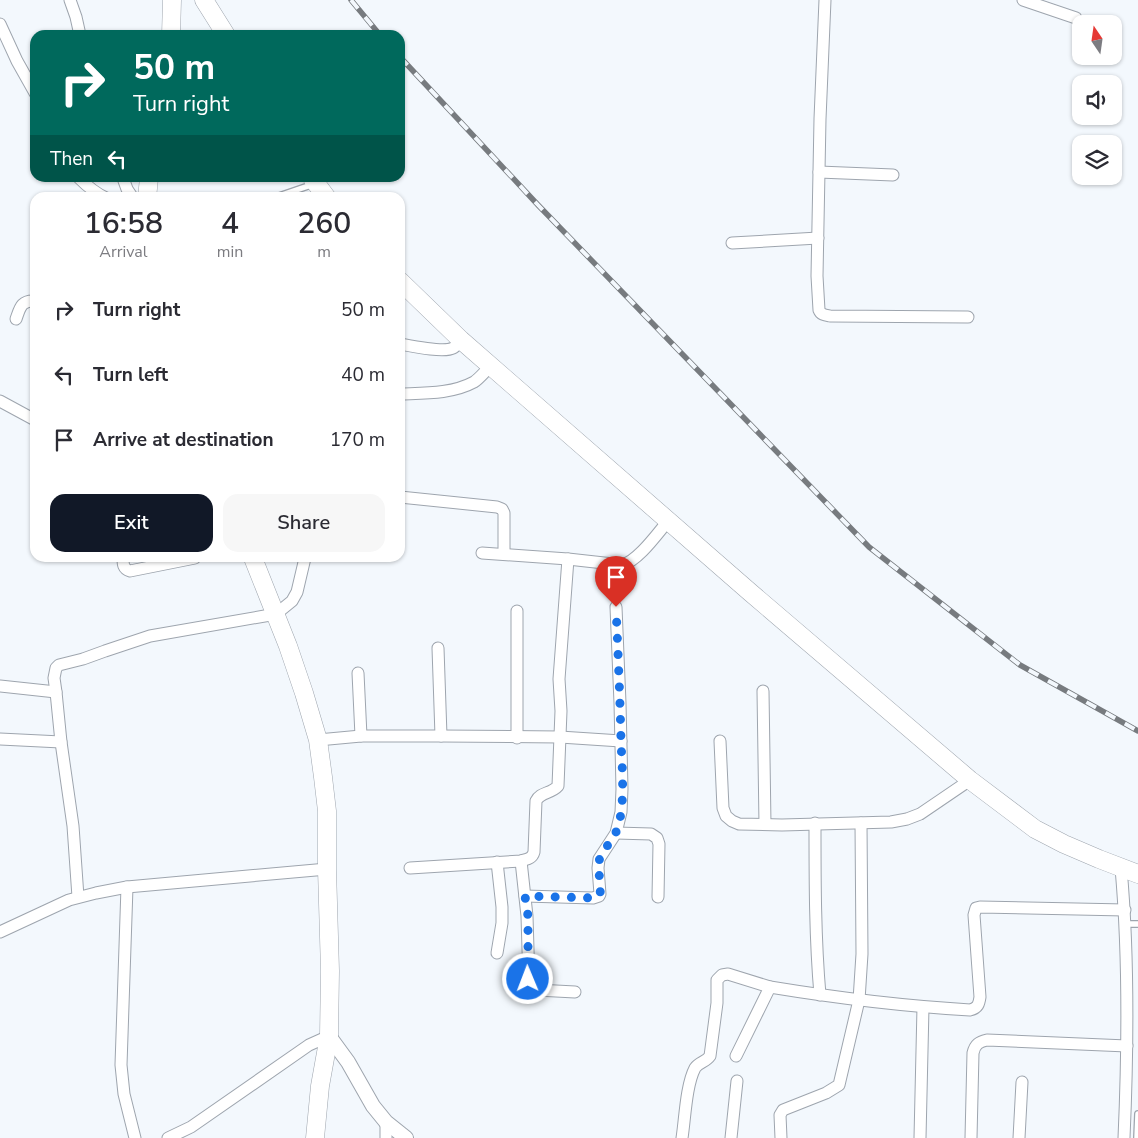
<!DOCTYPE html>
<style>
:root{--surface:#fff;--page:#f7f7f7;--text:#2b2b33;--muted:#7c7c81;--accent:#111827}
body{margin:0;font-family:"Nunito Sans",sans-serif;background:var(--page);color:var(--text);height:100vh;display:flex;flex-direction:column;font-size:19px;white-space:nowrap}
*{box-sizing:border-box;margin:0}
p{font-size:16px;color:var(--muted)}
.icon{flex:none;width:28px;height:28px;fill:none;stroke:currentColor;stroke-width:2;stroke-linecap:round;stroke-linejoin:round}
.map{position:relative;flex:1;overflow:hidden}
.side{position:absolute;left:30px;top:192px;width:375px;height:370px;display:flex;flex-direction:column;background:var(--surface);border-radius:15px;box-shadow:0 1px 4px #0004}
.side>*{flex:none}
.top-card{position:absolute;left:30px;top:30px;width:375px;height:152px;border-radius:15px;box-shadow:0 1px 4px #0004;background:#00695c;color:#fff;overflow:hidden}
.needle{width:32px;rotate:347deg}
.buttons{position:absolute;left:1072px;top:15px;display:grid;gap:10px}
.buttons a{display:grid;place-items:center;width:50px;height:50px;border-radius:10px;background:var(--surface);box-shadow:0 1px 4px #0004;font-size:25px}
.pin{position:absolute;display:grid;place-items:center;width:42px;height:42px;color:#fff;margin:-51px -21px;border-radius:50% 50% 50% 0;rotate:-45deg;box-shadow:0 0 5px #0007}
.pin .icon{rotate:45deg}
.me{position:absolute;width:55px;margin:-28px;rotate:359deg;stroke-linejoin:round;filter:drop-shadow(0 0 4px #0008)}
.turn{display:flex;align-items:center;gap:18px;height:105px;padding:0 20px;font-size:22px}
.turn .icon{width:65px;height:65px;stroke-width:2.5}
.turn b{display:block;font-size:35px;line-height:42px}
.then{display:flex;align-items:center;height:48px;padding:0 20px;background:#0003;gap:10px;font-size:19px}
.eta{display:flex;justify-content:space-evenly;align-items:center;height:85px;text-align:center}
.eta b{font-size:30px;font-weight:600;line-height:35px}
.button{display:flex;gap:10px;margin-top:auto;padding:10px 20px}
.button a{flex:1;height:58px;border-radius:15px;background:var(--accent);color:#fff;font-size:20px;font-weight:600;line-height:58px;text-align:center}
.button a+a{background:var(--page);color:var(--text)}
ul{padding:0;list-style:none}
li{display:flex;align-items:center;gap:15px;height:65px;padding:0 20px}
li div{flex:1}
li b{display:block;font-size:19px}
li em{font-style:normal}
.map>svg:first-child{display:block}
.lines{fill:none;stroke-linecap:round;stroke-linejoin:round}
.service-casing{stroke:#9ea5ae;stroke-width:8}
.minor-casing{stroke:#9ea5ae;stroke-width:13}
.tertiary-casing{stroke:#9ea5ae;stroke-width:16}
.trunk-casing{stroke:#9ea5ae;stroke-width:19}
.service{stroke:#fff;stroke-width:5.5}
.minor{stroke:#fff;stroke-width:11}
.tertiary{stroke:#fff;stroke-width:14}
.trunk{stroke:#fff;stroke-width:18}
.rail-casing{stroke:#777b7f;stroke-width:5.5}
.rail{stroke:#f3f8fd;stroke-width:4;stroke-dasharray:11;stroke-linecap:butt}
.route{stroke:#1a73e8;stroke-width:9;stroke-dasharray:0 16.2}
</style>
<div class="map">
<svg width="1138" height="1138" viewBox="0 0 1138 1138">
<rect width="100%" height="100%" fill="#f3f8fd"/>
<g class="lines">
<defs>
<g id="service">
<path d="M273 198 314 184"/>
<path d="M1125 924H1138"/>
<path d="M1137 1138 1138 1114"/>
</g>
<g id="minor">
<path d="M70 0 76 17 80 35"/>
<path d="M825 0 820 119 817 276 819 310C821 315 825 315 830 316L968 317"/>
<path d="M1023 0 1076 18"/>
<path d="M0 24 17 61 35 93"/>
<path d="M819 172 893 175"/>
<path d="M79 178C87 186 95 193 106 198"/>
<path d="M123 178 127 189 133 198"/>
<path d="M732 243 818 238"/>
<path d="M16 319C20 308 21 300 35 301"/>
<path d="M400 344C411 346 444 353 453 348 456 347 459 342 461 340"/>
<path d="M400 394C424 393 452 394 474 382 480 378 485 371 491 366"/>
<path d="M0 401 35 420"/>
<path d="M400 497 497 507 502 509 504 513V554"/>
<path d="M482 553 568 559 622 565C638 561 657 534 668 521"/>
<path d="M123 558C123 564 123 569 130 571L195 558"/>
<path d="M438 648 441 736"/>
<path d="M358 673 361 736"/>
<path d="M0 686 56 692"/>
<path d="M763 691 765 824"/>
<path d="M517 738V611"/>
<path d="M0 739 61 742"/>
<path d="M318 740 361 736H441L560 737 621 741"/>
<path d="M720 741 723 808 726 816 732 821 739 824 782 825 891 822 907 819 920 814 970 780"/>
<path d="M815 823C815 881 815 938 820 995"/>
<path d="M616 833 651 834 657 838 659 844 658 897"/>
<path d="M521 861 527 916 529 983 533 988 537 990 575 992"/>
<path d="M410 868 521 861C527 859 532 859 534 852L536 801C540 792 551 794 558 786L561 711 559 679 568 559"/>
<path d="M1121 868C1129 958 1128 1048 1124 1138"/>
<path d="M127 887 121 1065 124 1094 135 1138"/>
<path d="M525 896 593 898 599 896 600 894 598 868 599 859 616 833 621 812 622 789 620 703 616 607"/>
<path d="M78 897 73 826 61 742 56 692 54 678 56 668 59 665 83 659 105 651 150 636 276 614 292 601 297 592 305 558"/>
<path d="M0 932 69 900 96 893 127 887 327 869"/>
<path d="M497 953 502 923V907L497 862"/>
<path d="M736 1056 770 987C837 998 903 1006 970 1010 978 1008 979 1004 980 997L974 915 976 908 980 907 1125 910"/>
<path d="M168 1138 191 1127 309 1045 329 1036"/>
<path d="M386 1138V1122"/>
<path d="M682 1138C685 1119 686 1085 695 1068 699 1062 706 1062 710 1056L717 1003V980L722 975 728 974 770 987"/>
<path d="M731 1138 737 1081"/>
<path d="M781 1138 780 1115 783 1110 826 1093 839 1085 859 1000 862 954 861 823"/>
<path d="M920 1138 923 1007"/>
<path d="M971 1138 973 1053C975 1044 979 1042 987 1040L1127 1046"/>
<path d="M1019 1138 1022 1082"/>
</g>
<path id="tertiary" d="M329 1036 348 1062 373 1106 386 1122 406 1138"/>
<g id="trunk">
<path d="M204 0 226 35"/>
<path d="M171 35 172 0"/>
<path d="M312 178 327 198"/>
<path d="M147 198 149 178"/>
<path d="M400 281 461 340 751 593 970 780 1035 829 1064 844 1099 859 1138 874"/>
<path d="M253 558 288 646 304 693 318 740 323 777 327 811V869L330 971 329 1036 320 1086 315 1138"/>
</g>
</defs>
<use href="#service" class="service-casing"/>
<use href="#minor" class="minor-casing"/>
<use href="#tertiary" class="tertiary-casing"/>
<use href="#trunk" class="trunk-casing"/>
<use href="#service" class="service"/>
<use href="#minor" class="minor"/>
<use href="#tertiary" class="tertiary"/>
<use href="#trunk" class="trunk"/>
<defs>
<g id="rail">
<path d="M351 0 380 35"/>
<path d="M400 57 538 205 869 547 1020 665 1138 731"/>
</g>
</defs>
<use href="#rail" class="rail-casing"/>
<use href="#rail" class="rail"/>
</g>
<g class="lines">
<path class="route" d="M528 979V916L525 896 593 898 599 896C604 884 595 870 600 858 603 849 612 842 616 832 626 809 622 767 621 741 620 697 618 652 616 607"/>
</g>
</svg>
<div class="buttons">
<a><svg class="needle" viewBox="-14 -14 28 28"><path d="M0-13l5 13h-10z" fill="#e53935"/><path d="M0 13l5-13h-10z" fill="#7c7c81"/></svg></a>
<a><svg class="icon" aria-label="sound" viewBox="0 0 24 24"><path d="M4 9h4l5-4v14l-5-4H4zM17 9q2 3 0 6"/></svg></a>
<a><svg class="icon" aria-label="layers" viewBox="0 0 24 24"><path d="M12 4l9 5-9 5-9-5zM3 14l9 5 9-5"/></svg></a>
</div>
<div class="pin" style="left:616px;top:607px;background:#d93025"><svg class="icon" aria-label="arrive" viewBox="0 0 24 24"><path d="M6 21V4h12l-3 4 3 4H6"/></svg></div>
<svg class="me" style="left:528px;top:979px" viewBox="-20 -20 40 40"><circle r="17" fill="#1a73e8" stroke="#fff" stroke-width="3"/><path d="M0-11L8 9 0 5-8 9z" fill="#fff"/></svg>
<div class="top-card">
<div class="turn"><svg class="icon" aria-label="right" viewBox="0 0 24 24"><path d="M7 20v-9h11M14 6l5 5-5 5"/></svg><div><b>50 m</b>Turn right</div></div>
<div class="then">Then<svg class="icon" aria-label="left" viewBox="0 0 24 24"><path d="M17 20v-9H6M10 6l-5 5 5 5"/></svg></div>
</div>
<section class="side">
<div class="eta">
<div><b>16:58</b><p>Arrival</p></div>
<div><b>4</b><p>min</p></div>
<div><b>260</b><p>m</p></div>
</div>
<ul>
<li><svg class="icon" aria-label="right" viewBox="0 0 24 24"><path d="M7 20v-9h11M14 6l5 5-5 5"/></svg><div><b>Turn right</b></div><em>50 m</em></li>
<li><svg class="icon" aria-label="left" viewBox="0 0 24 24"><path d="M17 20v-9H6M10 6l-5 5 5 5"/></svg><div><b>Turn left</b></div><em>40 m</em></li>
<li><svg class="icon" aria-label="arrive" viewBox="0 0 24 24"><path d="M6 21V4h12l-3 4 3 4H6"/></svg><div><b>Arrive at destination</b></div><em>170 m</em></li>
</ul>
<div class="button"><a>Exit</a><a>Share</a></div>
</section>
</div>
